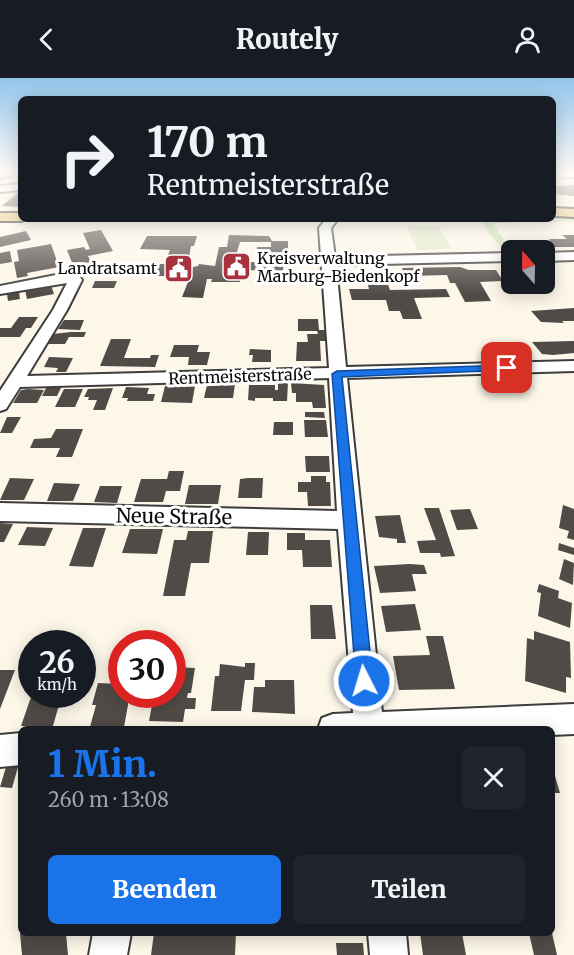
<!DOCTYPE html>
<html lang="de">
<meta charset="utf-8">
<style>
:root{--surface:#171b24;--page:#20242c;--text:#f1f3f6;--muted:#9ea1a6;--accent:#1a73e8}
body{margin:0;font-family:Merriweather,serif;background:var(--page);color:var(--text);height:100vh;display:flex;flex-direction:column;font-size:22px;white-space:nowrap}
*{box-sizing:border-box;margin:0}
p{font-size:20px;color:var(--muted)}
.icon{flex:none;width:33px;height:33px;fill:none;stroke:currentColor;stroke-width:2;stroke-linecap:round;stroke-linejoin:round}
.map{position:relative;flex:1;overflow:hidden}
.details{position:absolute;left:18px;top:648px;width:537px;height:210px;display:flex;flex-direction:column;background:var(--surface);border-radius:9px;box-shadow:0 3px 15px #0003}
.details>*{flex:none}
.guide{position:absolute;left:18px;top:18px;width:538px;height:126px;border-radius:9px;box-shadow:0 3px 15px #0003;background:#171b24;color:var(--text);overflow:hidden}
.needle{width:39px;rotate:340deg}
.buttons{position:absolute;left:501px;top:162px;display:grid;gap:12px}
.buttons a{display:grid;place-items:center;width:54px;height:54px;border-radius:9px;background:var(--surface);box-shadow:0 3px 15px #0003;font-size:30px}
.speed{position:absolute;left:18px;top:552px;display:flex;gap:12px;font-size:30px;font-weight:700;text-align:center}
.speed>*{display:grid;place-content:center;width:78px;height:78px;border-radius:50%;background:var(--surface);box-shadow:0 3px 15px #0003;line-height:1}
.speed small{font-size:15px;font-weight:400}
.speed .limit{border:9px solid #d22;background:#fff;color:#111}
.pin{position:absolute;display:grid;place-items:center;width:51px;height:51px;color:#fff;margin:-26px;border-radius:12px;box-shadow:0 3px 9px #0006}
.me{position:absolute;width:66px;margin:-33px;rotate:355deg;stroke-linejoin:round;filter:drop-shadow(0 0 4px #0008)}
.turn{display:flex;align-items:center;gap:21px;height:126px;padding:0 30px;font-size:27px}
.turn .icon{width:78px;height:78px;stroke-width:2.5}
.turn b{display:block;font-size:42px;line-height:51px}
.round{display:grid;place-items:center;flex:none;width:63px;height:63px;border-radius:9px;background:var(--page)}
.overview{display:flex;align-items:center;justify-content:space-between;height:102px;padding:0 30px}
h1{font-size:36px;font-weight:800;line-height:45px;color:var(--accent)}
.button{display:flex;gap:12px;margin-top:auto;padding:12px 30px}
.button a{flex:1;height:69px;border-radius:9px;background:var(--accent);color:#fff;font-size:24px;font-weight:800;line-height:69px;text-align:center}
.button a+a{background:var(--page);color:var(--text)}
header{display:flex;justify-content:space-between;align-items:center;height:78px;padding:0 30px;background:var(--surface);font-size:27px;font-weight:800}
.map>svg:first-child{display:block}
.green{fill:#d0e2b7}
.pitch{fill:#e1ebc8}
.building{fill:#514b47;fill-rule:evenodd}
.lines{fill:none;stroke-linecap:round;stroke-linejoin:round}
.minor-casing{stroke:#3d3d3d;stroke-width:4}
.major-casing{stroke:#1b1b1b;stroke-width:4}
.minor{fill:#fff;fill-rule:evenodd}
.major{fill:#e9c36c;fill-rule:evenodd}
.route{fill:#1a73e8;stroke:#114b97;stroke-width:1.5}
.labels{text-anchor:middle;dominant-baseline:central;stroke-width:6;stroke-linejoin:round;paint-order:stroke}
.far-poi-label{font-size:16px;fill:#0a0a0a;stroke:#fff;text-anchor:start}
.far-street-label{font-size:16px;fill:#0a0a0a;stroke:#fff}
.street-label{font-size:20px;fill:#0a0a0a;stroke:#fff}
</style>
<header><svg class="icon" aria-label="back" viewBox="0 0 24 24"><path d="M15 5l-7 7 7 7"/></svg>Routely<svg class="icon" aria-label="person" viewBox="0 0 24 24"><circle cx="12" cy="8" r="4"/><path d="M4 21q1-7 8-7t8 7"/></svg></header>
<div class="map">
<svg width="574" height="877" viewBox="0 0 574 877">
<rect width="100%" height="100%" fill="#fdf7e9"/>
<path class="green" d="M574 140V143L495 145V149L506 165H514L519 172C497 173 492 158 479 141Z"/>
<path class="pitch" d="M407 148H439L451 171 417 172Z"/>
<g class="building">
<path d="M11 95H21V97L0 104V98Z"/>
<path d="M554 109H574V118L554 116Z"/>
<path d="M19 114H21V122L18 124H21V129L2 128Z"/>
<path d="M101 152 113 173 88 178 91 184 73 187 67 172 84 169 86 172 90 171 83 155Z"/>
<path d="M26 153 31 162 0 169V159Z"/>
<path d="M229 157 269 158 272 163H288V177H284L283 193 242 192 240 204H211L212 201H207L203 220 182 219 188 204H173L175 195H169L168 198H138L143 186H166L168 182H166L170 172 140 171 147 158H197L194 168H191L188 186H183L182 190H188L198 188 199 186 215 188 219 169H227ZM240 164H271V169H257L256 177H268V184H243L242 188 233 187Z"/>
<path d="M562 157H574V169H538L535 166H552L549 161H567Z"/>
<path d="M51 166 59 189 27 195 28 198 17 200 14 184 19 183 17 172Z"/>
<path d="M10 173 12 184 0 186V175Z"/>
<path d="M460 189 469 192H496L503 203 480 204 491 223 465 224 455 205H450L447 197 405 198 402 190Z"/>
<path d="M365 196H384L390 212 446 211 450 219 414 220 422 241H403L400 233H389L386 222H352L349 211H369Z"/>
<path d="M95 203H117L114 210H92Z"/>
<path d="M51 207 54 216 27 221 25 212Z"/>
<path d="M19 214 20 221 8 223 7 216Z"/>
<path d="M574 230V243H562L564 245 541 244 531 233Z"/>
<path d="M19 239H38L31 250H26L20 259H0V250H11Z"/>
<path d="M298 241H318L319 252H326L327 263H320L321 283H296L297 264H308L307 256H318L317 253H298Z"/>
<path d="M64 242H84L80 252 58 251Z"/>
<path d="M71 254H86L84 259H69L65 266H47L53 256Z"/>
<path d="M111 261H131L124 280H150L151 277H159L155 289 100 288Z"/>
<path d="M574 263V275L553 277 542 276 532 264Z"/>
<path d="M174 267H199L197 274H210L207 287H188L189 279H170Z"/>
<path d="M250 271 271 272V284H252L253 277H249Z"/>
<path d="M49 279 73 280 66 294H56L58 290 44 289Z"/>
<path d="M288 304 287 323H273V320H255V323L248 322 249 307H275V312H278V305Z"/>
<path d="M291 305 324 307 326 330H313L312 324H296V315H292Z"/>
<path d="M220 306H235L233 320H204L207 307Z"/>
<path d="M165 308H195L192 325 161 324Z"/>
<path d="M126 309 149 310 147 316H155L153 323H127L128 320H122Z"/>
<path d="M46 310 54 309 61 310 57 318H42Z"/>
<path d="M113 310 105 332H93L97 322H88L89 319H84L88 311Z"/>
<path d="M28 311 44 312 37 325H13L21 312Z"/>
<path d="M64 311H83L75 329H55Z"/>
<path d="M305 334H324L325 340 305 339Z"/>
<path d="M7 339H21L12 355H0Z"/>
<path d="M304 342H326L328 359H305Z"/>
<path d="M274 344H293V357H273Z"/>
<path d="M56 351H83L72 379H56L60 370H30L34 361 51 360Z"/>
<path d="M305 378H329L330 394H306Z"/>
<path d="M169 393H184L180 413H166L163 424H134L141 401H167Z"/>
<path d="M311 398H326V404H330L331 428H308L307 414H298V404H311Z"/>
<path d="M10 400 34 401 24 422H0Z"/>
<path d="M248 400H263L262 420H238L240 401Z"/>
<path d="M54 405 80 406 73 423H47Z"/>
<path d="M189 407H221L218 426H185Z"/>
<path d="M100 408H122L117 425 94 424Z"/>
<path d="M563 427 574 431V462L567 460 569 453 559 450Z"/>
<path d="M424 430H439L455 478 441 479 440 475H420L417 463 436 462Z"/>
<path d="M470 431 478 451 457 452 450 432Z"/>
<path d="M400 437 406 465H397V461L379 459 375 438Z"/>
<path d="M0 445 13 446 4 464H0Z"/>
<path d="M27 449 53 450 45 468 18 467Z"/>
<path d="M83 450H106L93 489 69 488Z"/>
<path d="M130 451H163L157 476 122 475Z"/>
<path d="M188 453H213L209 485H191L185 518H163L174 462H186Z"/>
<path d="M248 454H269L268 477H246Z"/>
<path d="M287 455H305V462H330L332 489H303L302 472H287Z"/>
<path d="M559 465 574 470V477L558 472Z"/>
<path d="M564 481 574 485 573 507 559 501Z"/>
<path d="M410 486 424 487 427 496H412L416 513 380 515 374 488Z"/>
<path d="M539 506 559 513 558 520 572 525 570 550 538 538 541 515 537 514Z"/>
<path d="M415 526 421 552 386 554 381 528Z"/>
<path d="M310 527H332L336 561H311Z"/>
<path d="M534 553 570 564 571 600 566 599V615L525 603 527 560 534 562Z"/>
<path d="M426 558H443L455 611 399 612 393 578 430 577Z"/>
<path d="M245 585H255L254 602H245L241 633H211L215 598H219L220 586 245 589Z"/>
<path d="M172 589 195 590 191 615H188L187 620H196L195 631H185L183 644 149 643 154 616H172Z"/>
<path d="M0 592H15L0 631Z"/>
<path d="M265 602H294L295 636 252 634 254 609H265Z"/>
<path d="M98 605 122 606V616H130L124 649H90L96 627H92Z"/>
<path d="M32 616H62L53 648H21Z"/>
<path d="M6 689H18L12 710 0 709Z"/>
<path d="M553 691 560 715H552Z"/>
<path d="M20 855H66L68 877H22Z"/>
<path d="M154 855H236L235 877H151Z"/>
<path d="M420 855H462L466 877H423Z"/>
<path d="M529 855H552L557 877H534Z"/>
<path d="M336 865H363L364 877H337Z"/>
</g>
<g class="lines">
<defs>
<g id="minor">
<path d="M574 101V107L554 108V102Z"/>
<path d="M21 106V112L0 114V108Z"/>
<path d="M326 141H338L331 150 335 179 512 175V183L336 187 346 289 574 283V293L347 300 382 634 574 626V656L552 657V651H318L322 640 333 636 353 635 338 451 0 443V425L337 433 329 300 20 309 6 331 0 333V313L53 232 67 205 0 216V208L61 196 80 199 82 202 67 232 27 298 329 290 319 150Z"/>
<path d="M574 174V182L544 183V175Z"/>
<path d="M21 655V687L0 689V657Z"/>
<path d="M93 855H131L127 877H89Z"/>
<path d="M368 855H406L408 877H370Z"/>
</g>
<g id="major">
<path d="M554 130 574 131V139L554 138Z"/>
<path d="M0 135H21V141H27L21 143H0Z"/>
</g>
</defs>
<use href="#minor" class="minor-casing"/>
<use href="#major" class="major-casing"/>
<use href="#minor" class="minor"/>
<use href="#major" class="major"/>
</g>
<linearGradient id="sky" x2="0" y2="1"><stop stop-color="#93c4ea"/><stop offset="0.44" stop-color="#fefbf5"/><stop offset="1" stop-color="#fefbf5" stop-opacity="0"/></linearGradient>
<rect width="574" height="217" fill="url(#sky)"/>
<path class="route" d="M507 287 510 288V292L342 299 373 603 370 609 364 611 358 609 356 603 332 296 337 293Z"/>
<defs>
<symbol id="civic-square" viewBox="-11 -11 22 22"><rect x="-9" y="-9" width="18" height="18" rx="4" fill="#a9323f" stroke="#fff"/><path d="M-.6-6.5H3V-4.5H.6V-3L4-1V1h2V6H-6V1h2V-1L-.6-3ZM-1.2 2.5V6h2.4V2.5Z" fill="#fff"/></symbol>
</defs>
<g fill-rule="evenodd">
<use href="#civic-square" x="220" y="172" width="33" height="33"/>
<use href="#civic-square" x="162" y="174" width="33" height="33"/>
</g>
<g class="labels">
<g class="far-poi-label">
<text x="257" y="180">Kreisverwaltung<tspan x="257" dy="18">Marburg-Biedenkopf</tspan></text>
<text x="157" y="190" text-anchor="end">Landratsamt</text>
</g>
<g class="far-street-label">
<text transform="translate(240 298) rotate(-2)">Rentmeisterstraße</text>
</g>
<g class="street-label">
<text transform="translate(174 438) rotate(1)">Neue Straße</text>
</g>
</g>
</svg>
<div class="buttons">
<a><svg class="needle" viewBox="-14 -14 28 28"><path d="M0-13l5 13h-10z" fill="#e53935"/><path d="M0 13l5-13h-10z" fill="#9ea1a6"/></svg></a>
</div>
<div class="speed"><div>26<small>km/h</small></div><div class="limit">30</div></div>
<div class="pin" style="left:507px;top:290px;background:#d93025"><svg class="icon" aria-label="arrive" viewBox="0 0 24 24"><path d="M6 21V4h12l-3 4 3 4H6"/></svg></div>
<svg class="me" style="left:364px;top:603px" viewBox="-20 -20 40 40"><circle r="17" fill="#1a73e8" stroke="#fff" stroke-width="3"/><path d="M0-11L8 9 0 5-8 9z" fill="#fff"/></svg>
<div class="guide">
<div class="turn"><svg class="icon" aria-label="right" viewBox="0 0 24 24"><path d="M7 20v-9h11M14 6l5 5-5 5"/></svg><div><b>170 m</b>Rentmeisterstraße</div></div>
</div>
<section class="details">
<div class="overview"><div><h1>1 Min.</h1><p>260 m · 13:08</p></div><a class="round"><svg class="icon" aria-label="close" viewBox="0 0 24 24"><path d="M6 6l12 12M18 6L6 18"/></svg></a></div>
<div class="button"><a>Beenden</a><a>Teilen</a></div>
</section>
</div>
